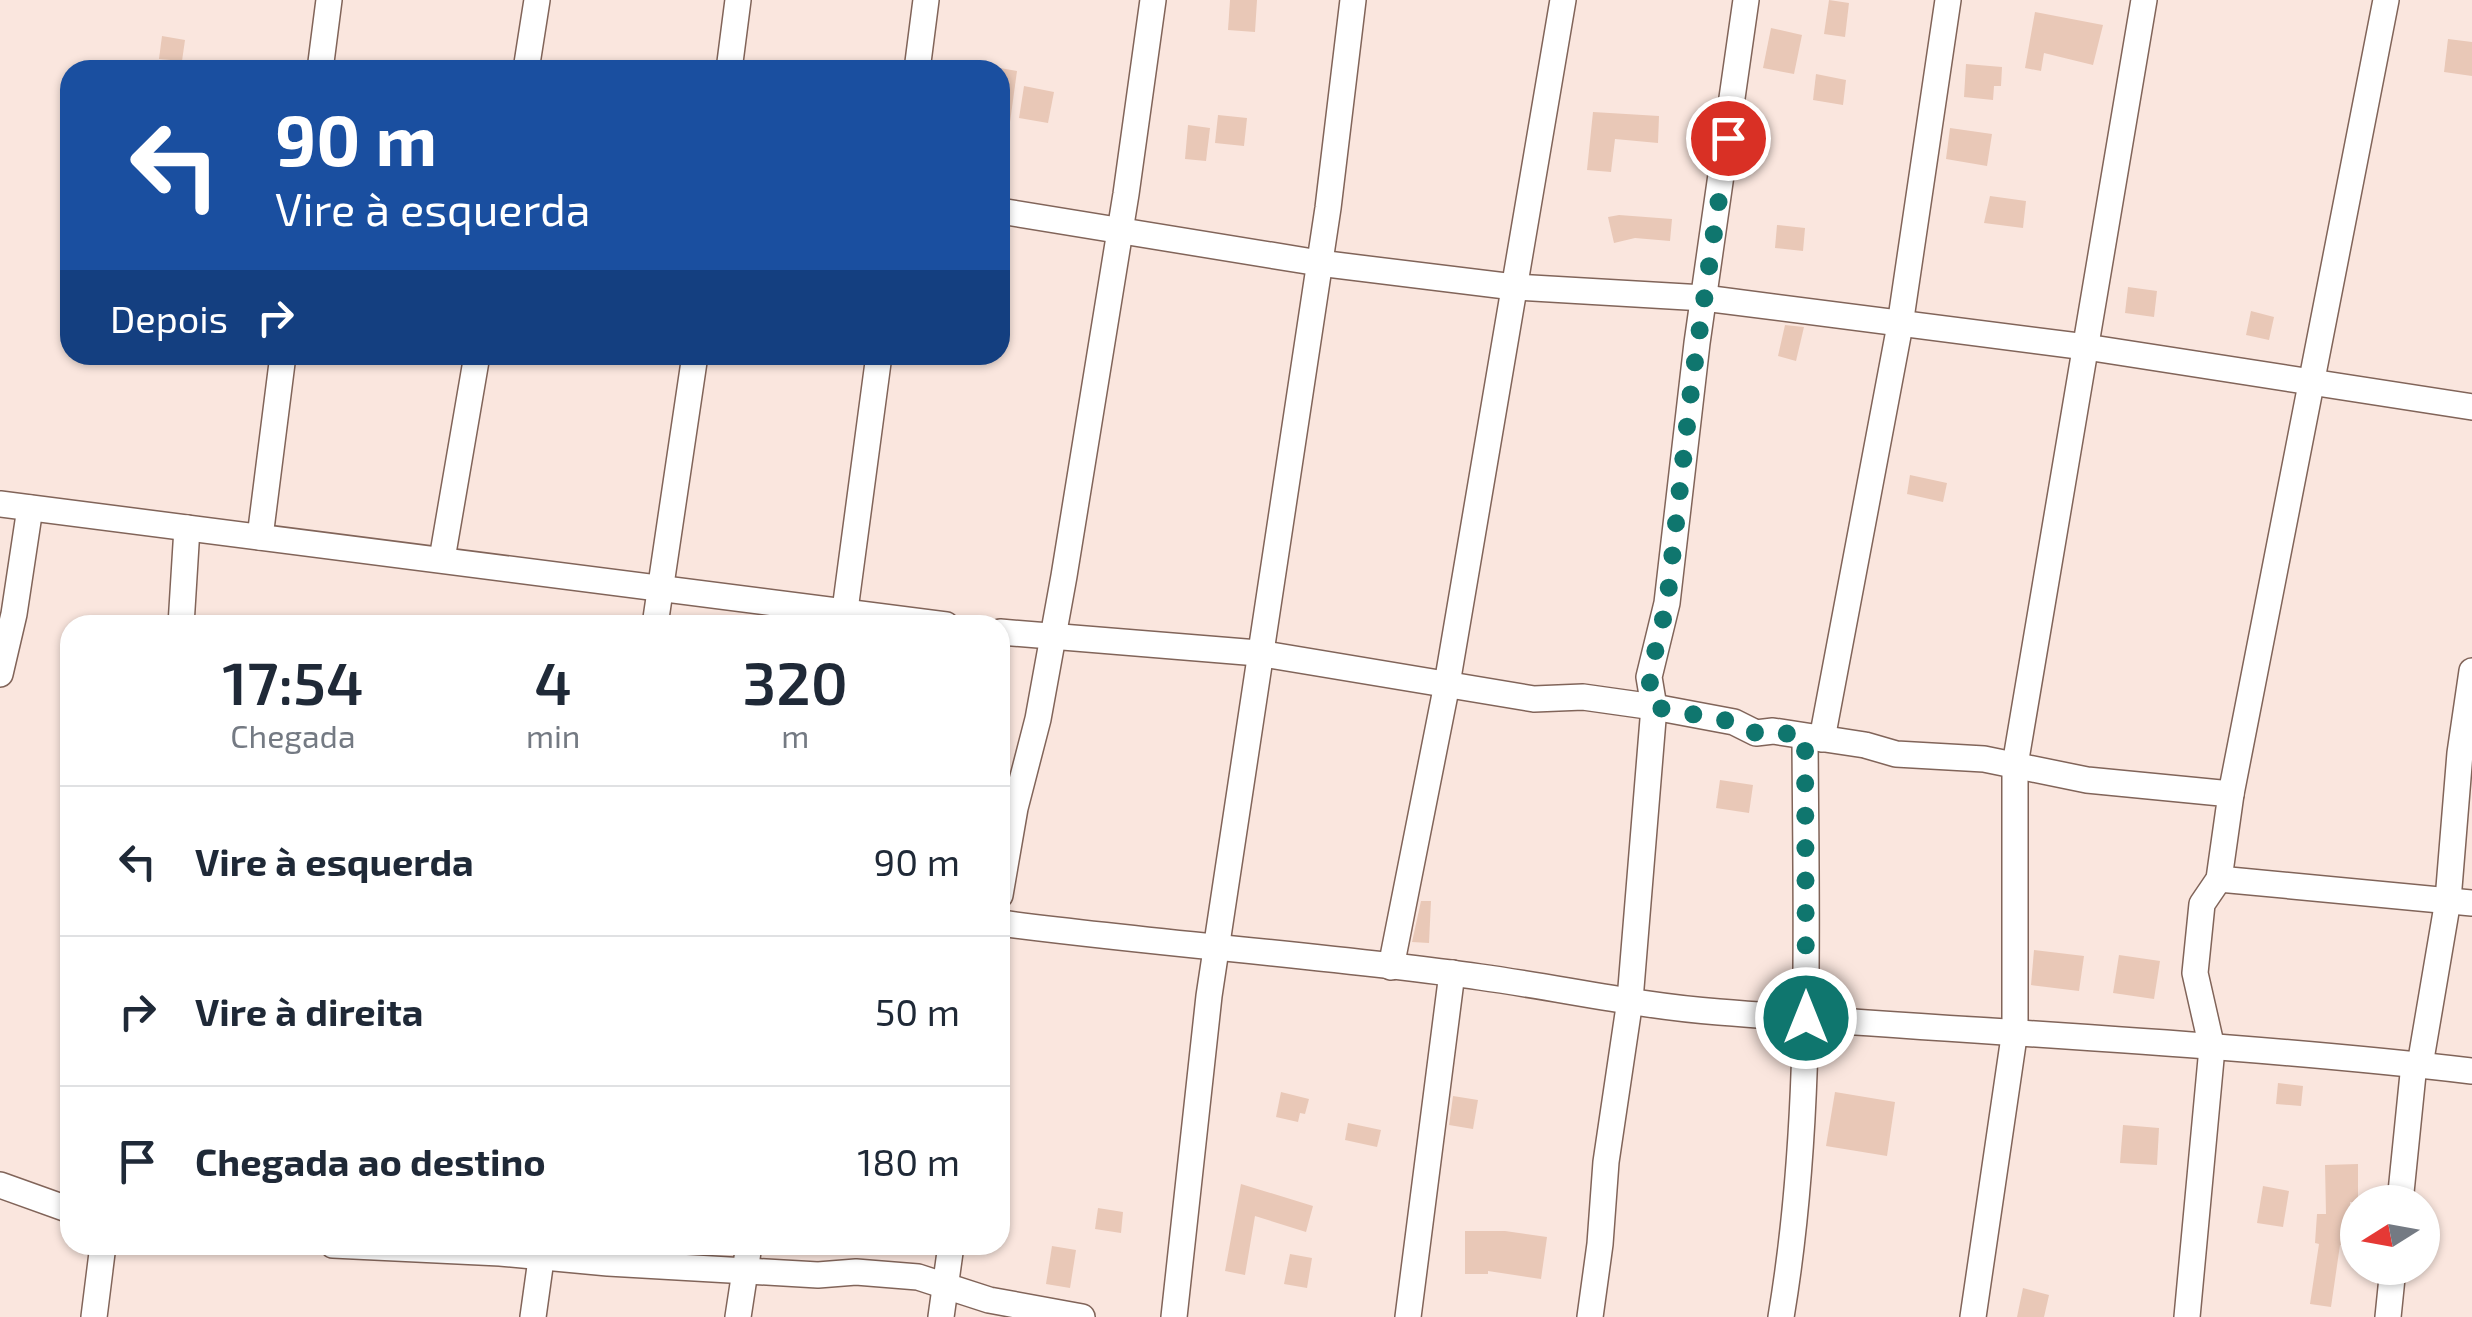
<!DOCTYPE html>
<html lang="pt">
<meta charset="utf-8">
<style>
:root{--surface:#fff;--page:#f2f2f3;--text:#1f2937;--muted:#747a83;--line:#e0e1e3}
body{margin:0;font-family:"Exo 2",sans-serif;background:var(--page);color:var(--text);height:100vh;display:flex;flex-direction:column;font-size:38px;white-space:nowrap}
*{box-sizing:border-box;margin:0}
p{font-size:32px;color:var(--muted)}
.icon{flex:none;width:55px;height:55px;fill:none;stroke:currentColor;stroke-width:2;stroke-linecap:round;stroke-linejoin:round}
.map{position:relative;flex:1;overflow:hidden}
.details{position:absolute;left:60px;top:615px;width:950px;height:640px;display:flex;flex-direction:column;background:var(--surface);border-radius:30px;box-shadow:0 2px 8px #0004}
.details>*{flex:none}
.guide{position:absolute;left:60px;top:60px;width:950px;height:305px;border-radius:30px;box-shadow:0 2px 8px #0004;background:#1a4fa0;color:#fff;overflow:hidden}
.needle{width:65px;rotate:259deg}
.controls{position:absolute;left:2340px;top:1185px;display:grid;gap:20px}
.controls a{display:grid;place-items:center;width:100px;height:100px;border-radius:50%;background:var(--surface);box-shadow:0 2px 8px #0004;font-size:50px}
.pin{position:absolute;display:grid;place-items:center;width:85px;height:85px;color:#fff;margin:-42px;border:5px solid #fff;border-radius:50%;box-shadow:0 2px 10px #0007}
.me{position:absolute;width:110px;margin:-55px;rotate:0deg;stroke-linejoin:round;filter:drop-shadow(0 0 8px #0008)}
.turn{display:flex;align-items:center;gap:35px;height:210px;padding:0 50px;font-size:45px}
.turn .icon{width:130px;height:130px;stroke-width:2.5}
.turn b{display:block;font-size:70px;line-height:85px}
.then{display:flex;align-items:center;height:95px;padding:0 50px;background:#0003;gap:20px;font-size:38px}
.eta{display:flex;justify-content:space-evenly;align-items:center;height:170px;text-align:center}
.eta b{font-size:60px;font-weight:600;line-height:70px}
ul{padding:0;list-style:none}
li{display:flex;align-items:center;gap:30px;height:150px;padding:0 50px;border-top:2px solid var(--line)}
li div{flex:1}
li b{display:block;font-size:38px}
li em{font-style:normal}
.map>svg:first-child{display:block}
.building{fill:#e9c8b7}
.lines{fill:none;stroke-linecap:round;stroke-linejoin:round}
.street-casing{stroke:#816459;stroke-width:28}
.street{stroke:#fff;stroke-width:25}
.route{stroke:#0f766e;stroke-width:18;stroke-dasharray:0 32.4}
</style>
<div class="map">
<svg width="2472" height="1317" viewBox="0 0 2472 1317">
<rect width="100%" height="100%" fill="#fae6de"/>
<g class="building">
<path d="M1230 0H1257L1255 32 1228 30Z"/>
<path d="M1829 0 1849 3 1845 37 1824 34Z"/>
<path d="M2035 12 2103 25 2093 65 2044 53 2041 71 2025 68Z"/>
<path d="M1771 28 1802 35 1794 74 1763 68Z"/>
<path d="M162 36 185 40 182 61 159 59Z"/>
<path d="M2448 39 2472 42V76L2444 72Z"/>
<path d="M1966 64 2002 67 2001 86H1994L1993 100 1964 97Z"/>
<path d="M1000 68 1017 71 1010 122 1000 121Z"/>
<path d="M1816 74 1846 80 1843 105 1813 100Z"/>
<path d="M1024 86 1054 92 1048 123 1019 118Z"/>
<path d="M1593 112 1659 116 1658 143 1615 139 1611 172 1587 170Z"/>
<path d="M1218 115 1247 118 1244 146 1215 143Z"/>
<path d="M1188 125 1210 128 1206 161 1185 159Z"/>
<path d="M1950 128 1992 134 1987 166 1946 159Z"/>
<path d="M1990 196 2026 201 2023 228 1984 223Z"/>
<path d="M1619 215 1672 219 1670 241 1635 238 1614 243 1608 217Z"/>
<path d="M1777 225 1805 228 1803 251 1775 248Z"/>
<path d="M2128 287 2157 291 2154 317 2125 313Z"/>
<path d="M2251 311 2274 317 2269 340 2246 335Z"/>
<path d="M1785 325 1804 327 1796 361 1778 356Z"/>
<path d="M1910 475 1947 483 1943 502 1907 494Z"/>
<path d="M1720 780 1753 785 1749 813 1716 808Z"/>
<path d="M1421 901H1431L1429 943 1412 942Z"/>
<path d="M2034 950 2084 956 2079 991 2031 985Z"/>
<path d="M2119 955 2160 961 2154 999 2113 993Z"/>
<path d="M2278 1083 2303 1086 2301 1106 2276 1104Z"/>
<path d="M1281 1092 1309 1099 1305 1114 1300 1113 1298 1122 1276 1117Z"/>
<path d="M1835 1092 1895 1102 1887 1156 1826 1146Z"/>
<path d="M1453 1096 1478 1100 1473 1129 1449 1125Z"/>
<path d="M1348 1123 1381 1130 1377 1147 1345 1140Z"/>
<path d="M2123 1125 2159 1128 2157 1165 2120 1163Z"/>
<path d="M2358 1164V1202H2350L2349 1245H2340L2331 1307 2310 1304 2319 1244 2315 1243 2317 1214H2326L2325 1165Z"/>
<path d="M1241 1184 1313 1206 1306 1232 1255 1216 1245 1275 1225 1271Z"/>
<path d="M2263 1186 2289 1191 2283 1227 2257 1223Z"/>
<path d="M1098 1208 1123 1212 1121 1233 1095 1229Z"/>
<path d="M1465 1231H1505L1547 1237 1541 1279 1488 1271V1274H1465Z"/>
<path d="M1052 1246 1076 1250 1070 1288 1046 1284Z"/>
<path d="M1290 1254 1312 1258 1307 1288 1284 1284Z"/>
<path d="M2023 1288 2049 1295 2044 1317H2017Z"/>
</g>
<g class="lines">
<defs>
<g id="street">
<path d="M320 70 329 0"/>
<path d="M526 70 537 0"/>
<path d="M729 70 738 0"/>
<path d="M917 70 926 0"/>
<path d="M1000 211 1319 263 1514 287 1704 298 2086 347 2472 407"/>
<path d="M0 504 946 625"/>
<path d="M260 537 283 355"/>
<path d="M442 559 477 355"/>
<path d="M181 625 187 528"/>
<path d="M655 625 695 355"/>
<path d="M843 625 879 355"/>
<path d="M1000 632 1258 653 1534 699 1583 697 1654 707 1734 722 1756 733 1773 731 1865 745 1896 754 1984 759 2087 780 2231 794 2219 879 2202 904 2195 973 2212 1048 2187 1317"/>
<path d="M0 674 14 614 30 508"/>
<path d="M1822 739 1900 325 1948 0"/>
<path d="M2231 794 2386 0"/>
<path d="M2219 879 2472 903"/>
<path d="M1000 895 1015 808 1038 719 1064 576 1126 194 1153 0"/>
<path d="M1000 923C1160 944 1321 955 1480 977 1560 988 1639 1006 1719 1012 1970 1032 2222 1042 2472 1071"/>
<path d="M1391 967 1447 684 1563 0"/>
<path d="M2420 1065 2448 900 2460 753 2472 671"/>
<path d="M0 1185 70 1210"/>
<path d="M2400 1202 2414 1064"/>
<path d="M333 1245 500 1253 608 1263 818 1275 856 1272 918 1277 989 1300 1082 1317"/>
<path d="M94 1317 103 1245"/>
<path d="M533 1317 543 1245"/>
<path d="M738 1317 749 1245"/>
<path d="M941 1317 951 1245"/>
<path d="M1174 1317 1209 996 1328 208 1353 0"/>
<path d="M1408 1317 1452 973"/>
<path d="M1590 1317 1600 1244 1606 1162 1630 1000 1654 707 1649 677 1667 603 1697 343 1746 0"/>
<path d="M1781 1317C1813 1126 1806 930 1805 737"/>
<path d="M1973 1317 2015 1030V765L2144 0"/>
<path d="M2388 1317 2393 1268"/>
</g>
</defs>
<use href="#street" class="street-casing"/>
<use href="#street" class="street"/>
</g>
<g class="lines">
<path class="route" d="M1728 138 1692 382 1667 603 1649 677 1654 707 1734 722 1756 733 1773 731 1805 737 1806 1018"/>
</g>
</svg>
<div class="controls">
<a><svg class="needle" viewBox="-14 -14 28 28"><path d="M0-13l5 13h-10z" fill="#e53935"/><path d="M0 13l5-13h-10z" fill="#747a83"/></svg></a>
</div>
<div class="pin" style="left:1728px;top:138px;background:#d93025"><svg class="icon" aria-label="arrive" viewBox="0 0 24 24"><path d="M6 21V4h12l-3 4 3 4H6"/></svg></div>
<svg class="me" style="left:1806px;top:1018px" viewBox="-20 -20 40 40"><circle r="17" fill="#0f766e" stroke="#fff" stroke-width="3"/><path d="M0-11L8 9 0 5-8 9z" fill="#fff"/></svg>
<div class="guide">
<div class="turn"><svg class="icon" aria-label="left" viewBox="0 0 24 24"><path d="M17 20v-9H6M10 6l-5 5 5 5"/></svg><div><b>90 m</b>Vire à esquerda</div></div>
<div class="then">Depois<svg class="icon" aria-label="right" viewBox="0 0 24 24"><path d="M7 20v-9h11M14 6l5 5-5 5"/></svg></div>
</div>
<section class="details">
<div class="eta">
<div><b>17:54</b><p>Chegada</p></div>
<div><b>4</b><p>min</p></div>
<div><b>320</b><p>m</p></div>
</div>
<ul>
<li><svg class="icon" aria-label="left" viewBox="0 0 24 24"><path d="M17 20v-9H6M10 6l-5 5 5 5"/></svg><div><b>Vire à esquerda</b></div><em>90 m</em></li>
<li><svg class="icon" aria-label="right" viewBox="0 0 24 24"><path d="M7 20v-9h11M14 6l5 5-5 5"/></svg><div><b>Vire à direita</b></div><em>50 m</em></li>
<li><svg class="icon" aria-label="arrive" viewBox="0 0 24 24"><path d="M6 21V4h12l-3 4 3 4H6"/></svg><div><b>Chegada ao destino</b></div><em>180 m</em></li>
</ul>
</section>
</div>
